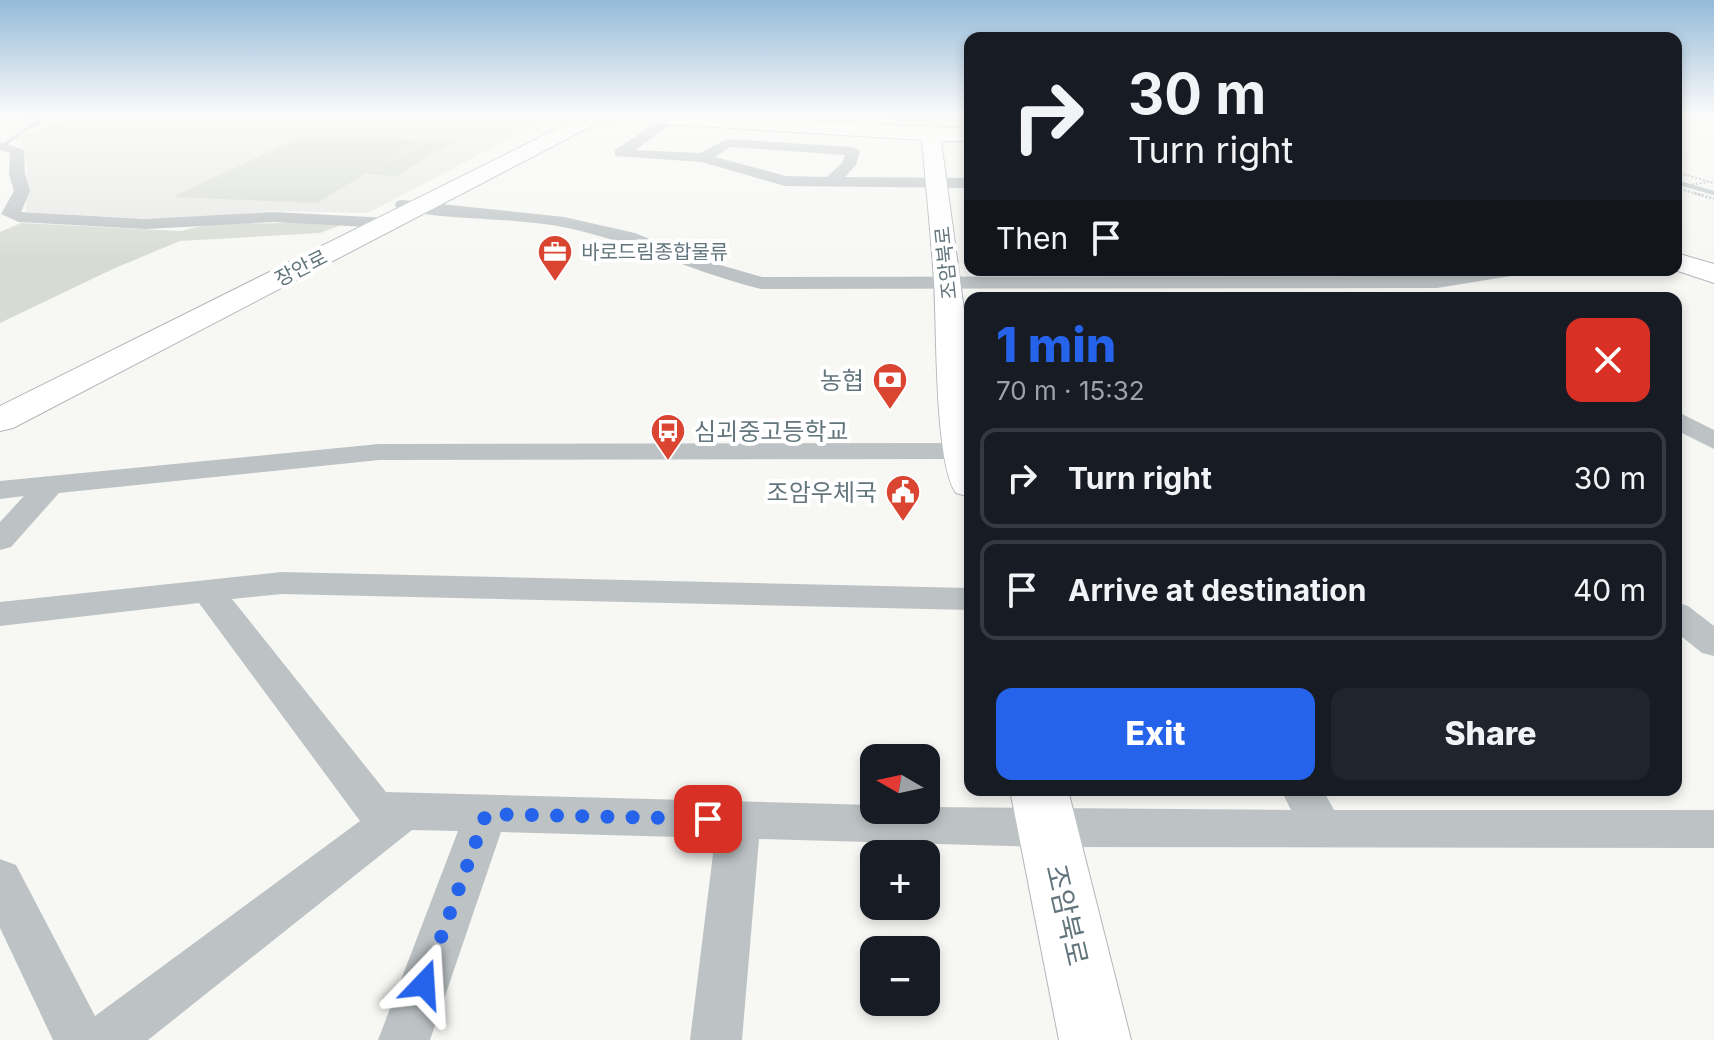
<!DOCTYPE html>
<meta charset="utf-8">
<style>
:root{--surface:#171b24;--page:#20242c;--text:#f1f3f6;--muted:#9ea1a6;--line:#363941;--accent:#2563eb}
body{margin:0;font-family:Inter,"Noto Sans KR",sans-serif;background:var(--page);color:var(--text);height:100vh;display:flex;flex-direction:column;font-size:30px;white-space:nowrap}
*{box-sizing:border-box;margin:0}
p{font-size:26px;color:var(--muted)}
.icon{flex:none;width:44px;height:44px;fill:none;stroke:currentColor;stroke-width:2;stroke-linecap:round;stroke-linejoin:round}
.map{position:relative;flex:1;overflow:hidden}
.drawer{position:absolute;left:964px;top:292px;width:718px;height:504px;display:flex;flex-direction:column;background:var(--surface);border-radius:16px;box-shadow:0 4px 12px #0003}
.drawer>*{flex:none}
.top-card{position:absolute;left:964px;top:32px;width:718px;height:244px;border-radius:16px;box-shadow:0 4px 12px #0003;background:#171b24;color:var(--text);overflow:hidden}
.needle{width:52px;rotate:279deg}
.buttons{position:absolute;left:860px;top:744px;display:grid;gap:16px}
.buttons a{display:grid;place-items:center;width:80px;height:80px;border-radius:16px;background:var(--surface);box-shadow:0 4px 12px #0003;font-size:40px}
.pin{position:absolute;display:grid;place-items:center;width:68px;height:68px;color:#fff;margin:-34px;border-radius:16px;box-shadow:0 4px 12px #0006}
.me{position:absolute;width:88px;margin:-44px;rotate:20deg;stroke-linejoin:round;filter:drop-shadow(0 0 6px #0008)}
.turn{display:flex;align-items:center;gap:28px;height:168px;padding:0 32px;font-size:36px}
.turn .icon{width:104px;height:104px;stroke-width:2.5}
.turn b{display:block;font-size:56px;line-height:68px}
.then{display:flex;align-items:center;height:76px;padding:0 32px;background:#0003;gap:16px;font-size:30px}
.round{display:grid;place-items:center;flex:none;width:84px;height:84px;border-radius:16px;background:var(--page)}
.head{display:flex;align-items:center;justify-content:space-between;height:136px;padding:0 32px}
h1{font-size:48px;font-weight:800;line-height:60px;color:var(--accent)}
.button{display:flex;gap:16px;margin-top:auto;padding:16px 32px}
.button a{flex:1;height:92px;border-radius:16px;background:var(--accent);color:#fff;font-size:32px;font-weight:800;line-height:92px;text-align:center}
.button a+a{background:var(--page);color:var(--text)}
ul{padding:0;list-style:none}
li{display:flex;align-items:center;gap:24px;height:100px;margin:0 16px 12px;padding:0 16px;border:4px solid var(--line);border-radius:16px}
li div{flex:1}
li b{display:block;font-size:30px}
li em{font-style:normal}
.map>svg:first-child{display:block}
.built{fill:#e8e8e7}
.green{fill:#d7dcd3}
.lines{fill:none;stroke-linecap:round;stroke-linejoin:round}
.stream{stroke:#b6c3c6;stroke-width:4}
.secondary-casing{stroke:#b0b7ba;stroke-width:2}
.primary-casing{stroke:#b1b7ba;stroke-width:2}
.path-far1{stroke:#babdbf;stroke-width:2;stroke-dasharray:2 2;stroke-linecap:butt}
.path{stroke:#babdbf;stroke-width:3;stroke-dasharray:2 2;stroke-linecap:butt}
.lane{fill:#bdc3c5;fill-rule:evenodd}
.street{fill:#bdc3c5;fill-rule:evenodd}
.secondary{fill:#fff;fill-rule:evenodd}
.primary{fill:#fff;fill-rule:evenodd}
.route{stroke:#2563eb;stroke-width:14;stroke-dasharray:0 25.2}
.labels{text-anchor:middle;dominant-baseline:central;stroke-width:8;stroke-linejoin:round;paint-order:stroke}
.far-poi-label{font-size:20px;fill:#63757d;stroke:#fff;text-anchor:start}
.far-street-label{font-size:20px;fill:#63757d;stroke:#fff}
.poi-label{font-size:24px;fill:#63757d;stroke:#fff;text-anchor:end}
.near-street-label{font-size:28px;fill:#63757d;stroke:#fff}
</style>
<div class="map">
<svg width="1714" height="1040" viewBox="0 0 1714 1040">
<rect width="100%" height="100%" fill="#f7f7f4"/>
<path class="built" d="M87 114H557L368 213 271 211 174 220 26 212 27 169 20 136Z"/>
<g class="green">
<path d="M302 136 424 140 383 166 426 141 453 142 396 176 365 174 317 203 173 197Z"/>
<path d="M349 222 320 233 180 241 115 268 0 323V232L21 223 181 231 211 224Z"/>
</g>
<g class="lines">
<path class="stream" d="M1676 182 1714 193"/>
<defs>
<g id="secondary">
<path d="M579 114H684L970 129V141H941L970 354V497L956 493C934 462 937 326 934 281 931 234 926 187 922 140L603 120 13 428 0 431V406L581 117Z"/>
<path d="M1010 790H1068L1131 1040H1059Z"/>
</g>
<path id="primary" d="M1676 253 1714 264V283L1675 270Z"/>
</defs>
<use href="#secondary" class="secondary-casing"/>
<use href="#primary" class="primary-casing"/>
<g class="path-far1">
<path d="M1676 172 1714 183"/>
<path d="M1676 187 1709 182"/>
<path d="M1676 188 1701 195"/>
</g>
<path class="path" d="M1694 193 1714 199"/>
<path class="lane" d="M1 114 38 118 41 120V124L27 130 3 148 1 145 35 121Z"/>
<g class="street">
<path d="M669 114H684L635 150 700 153 727 139 853 147 860 151 856 165 845 177 970 178V188L785 186 702 162 615 156V150ZM730 147 845 155 842 163 827 177 786 176 715 157Z"/>
<path d="M875 114H970V118C946 119 895 127 875 114Z"/>
<path d="M0 142 24 150 25 174 30 191 21 212 146 219 273 212 388 218 397 223 388 228 273 222 146 229 19 222 1 214 14 191 9 174 10 153 0 150Z"/>
<path d="M403 200 564 217 635 233 696 258 762 277 1437 276 1475 270H1521L1511 276 1437 288 761 289C695 273 634 242 568 228 512 216 452 222 397 209L395 205 397 201Z"/>
<path d="M1676 411 1714 430V449L1676 430Z"/>
<path d="M970 443V459L379 460 59 493 11 547 0 550V522L24 496 0 499V481L379 444Z"/>
<path d="M282 572 970 588V610L282 594 232 599 386 792 874 805V810H926V807L1291 810 1281 790H1323L1334 810H1714V848L1047 847 759 839 742 1040H690L715 838 501 832 430 1040H378L458 831 412 830 148 1040H53L0 928V859L16 865 95 1016 360 821 199 603 0 626V602Z"/>
<path d="M1676 602 1688 606 1714 626V656L1702 653 1676 632Z"/>
</g>
<use href="#secondary" class="secondary"/>
<use href="#primary" class="primary"/>
</g>
<linearGradient id="sky" x2="0" y2="1"><stop stop-color="#94bada"/><stop offset="0.44" stop-color="#fbfbfa"/><stop offset="1" stop-color="#fbfbfa" stop-opacity="0"/></linearGradient>
<rect width="1714" height="260" fill="url(#sky)"/>
<g class="lines">
<path class="route" d="M424 984 486 814 708 819"/>
</g>
<defs>
<symbol id="office-pin" viewBox="-11 -11 22 30"><path d="M0 17L-7.5 6A9.5 9.5 0 1 1 7.5 6Z" fill="#da4531" stroke="#fff"/><path d="M-6-3h4V-5.5h4V-3h4V5H-6ZM-1-4.5V-3h2v-1.5ZM-6 0V1H6V0Z" fill="#fff"/></symbol>
<symbol id="bank-pin" viewBox="-11 -11 22 30"><path d="M0 17L-7.5 6A9.5 9.5 0 1 1 7.5 6Z" fill="#da4531" stroke="#fff"/><path d="M-6-4H6V4H-6ZM0-2.3a2.3 2.3 0 1 0 0 4.6a2.3 2.3 0 1 0 0-4.6Z" fill="#fff"/></symbol>
<symbol id="bus-pin" viewBox="-11 -11 22 30"><path d="M0 17L-7.5 6A9.5 9.5 0 1 1 7.5 6Z" fill="#da4531" stroke="#fff"/><path d="M-5-6H5V4H4V6H2V4H-2V6H-4V4H-5ZM-3.5-4V0h7V-4ZM-3.5 1.2v1.5H-2V1.2ZM2 1.2v1.5H3.5V1.2Z" fill="#fff"/></symbol>
<symbol id="civic-pin" viewBox="-11 -11 22 30"><path d="M0 17L-7.5 6A9.5 9.5 0 1 1 7.5 6Z" fill="#da4531" stroke="#fff"/><path d="M-.6-6.5H3V-4.5H.6V-3L4-1V1h2V6H-6V1h2V-1L-.6-3ZM-1.2 2.5V6h2.4V2.5Z" fill="#fff"/></symbol>
</defs>
<g fill-rule="evenodd">
<use href="#office-pin" x="535" y="232" width="40" height="54"/>
<use href="#bank-pin" x="870" y="360" width="40" height="54"/>
<use href="#bus-pin" x="648" y="411" width="40" height="54"/>
<use href="#civic-pin" x="883" y="472" width="40" height="54"/>
</g>
<g class="labels">
<g class="far-poi-label">
<text x="581" y="252">바로드림종합물류</text>
</g>
<g class="far-street-label">
<text transform="translate(946 263) rotate(-96)">조암북로</text>
<text transform="translate(301 268) rotate(-27)">장안로</text>
</g>
<g class="poi-label">
<text x="864" y="380">농협</text>
<text x="694" y="431" text-anchor="start">심괴중고등학교</text>
<text x="877" y="492">조암우체국</text>
</g>
<g class="near-street-label">
<text transform="translate(1067 915) rotate(77)">조암북로</text>
</g>
</g>
</svg>
<div class="buttons">
<a><svg class="needle" viewBox="-14 -14 28 28"><path d="M0-13l5 13h-10z" fill="#e53935"/><path d="M0 13l5-13h-10z" fill="#9ea1a6"/></svg></a>
<a>+</a>
<a>−</a>
</div>
<div class="pin" style="left:708px;top:819px;background:#d93025"><svg class="icon" aria-label="arrive" viewBox="0 0 24 24"><path d="M6 21V4h12l-3 4 3 4H6"/></svg></div>
<svg class="me" style="left:424px;top:984px" viewBox="-20 -20 40 40"><path d="M0-17L14 15 0 8-14 15z" fill="#2563eb" stroke="#fff" stroke-width="4"/></svg>
<div class="top-card">
<div class="turn"><svg class="icon" aria-label="right" viewBox="0 0 24 24"><path d="M7 20v-9h11M14 6l5 5-5 5"/></svg><div><b>30 m</b>Turn right</div></div>
<div class="then">Then<svg class="icon" aria-label="arrive" viewBox="0 0 24 24"><path d="M6 21V4h12l-3 4 3 4H6"/></svg></div>
</div>
<section class="drawer">
<div class="head"><div><h1>1 min</h1><p>70 m · 15:32</p></div><a class="round" style="background:#d93025;color:#fff"><svg class="icon" aria-label="close" viewBox="0 0 24 24"><path d="M6 6l12 12M18 6L6 18"/></svg></a></div>
<ul>
<li><svg class="icon" aria-label="right" viewBox="0 0 24 24"><path d="M7 20v-9h11M14 6l5 5-5 5"/></svg><div><b>Turn right</b></div><em>30 m</em></li>
<li><svg class="icon" aria-label="arrive" viewBox="0 0 24 24"><path d="M6 21V4h12l-3 4 3 4H6"/></svg><div><b>Arrive at destination</b></div><em>40 m</em></li>
</ul>
<div class="button"><a>Exit</a><a>Share</a></div>
</section>
</div>
